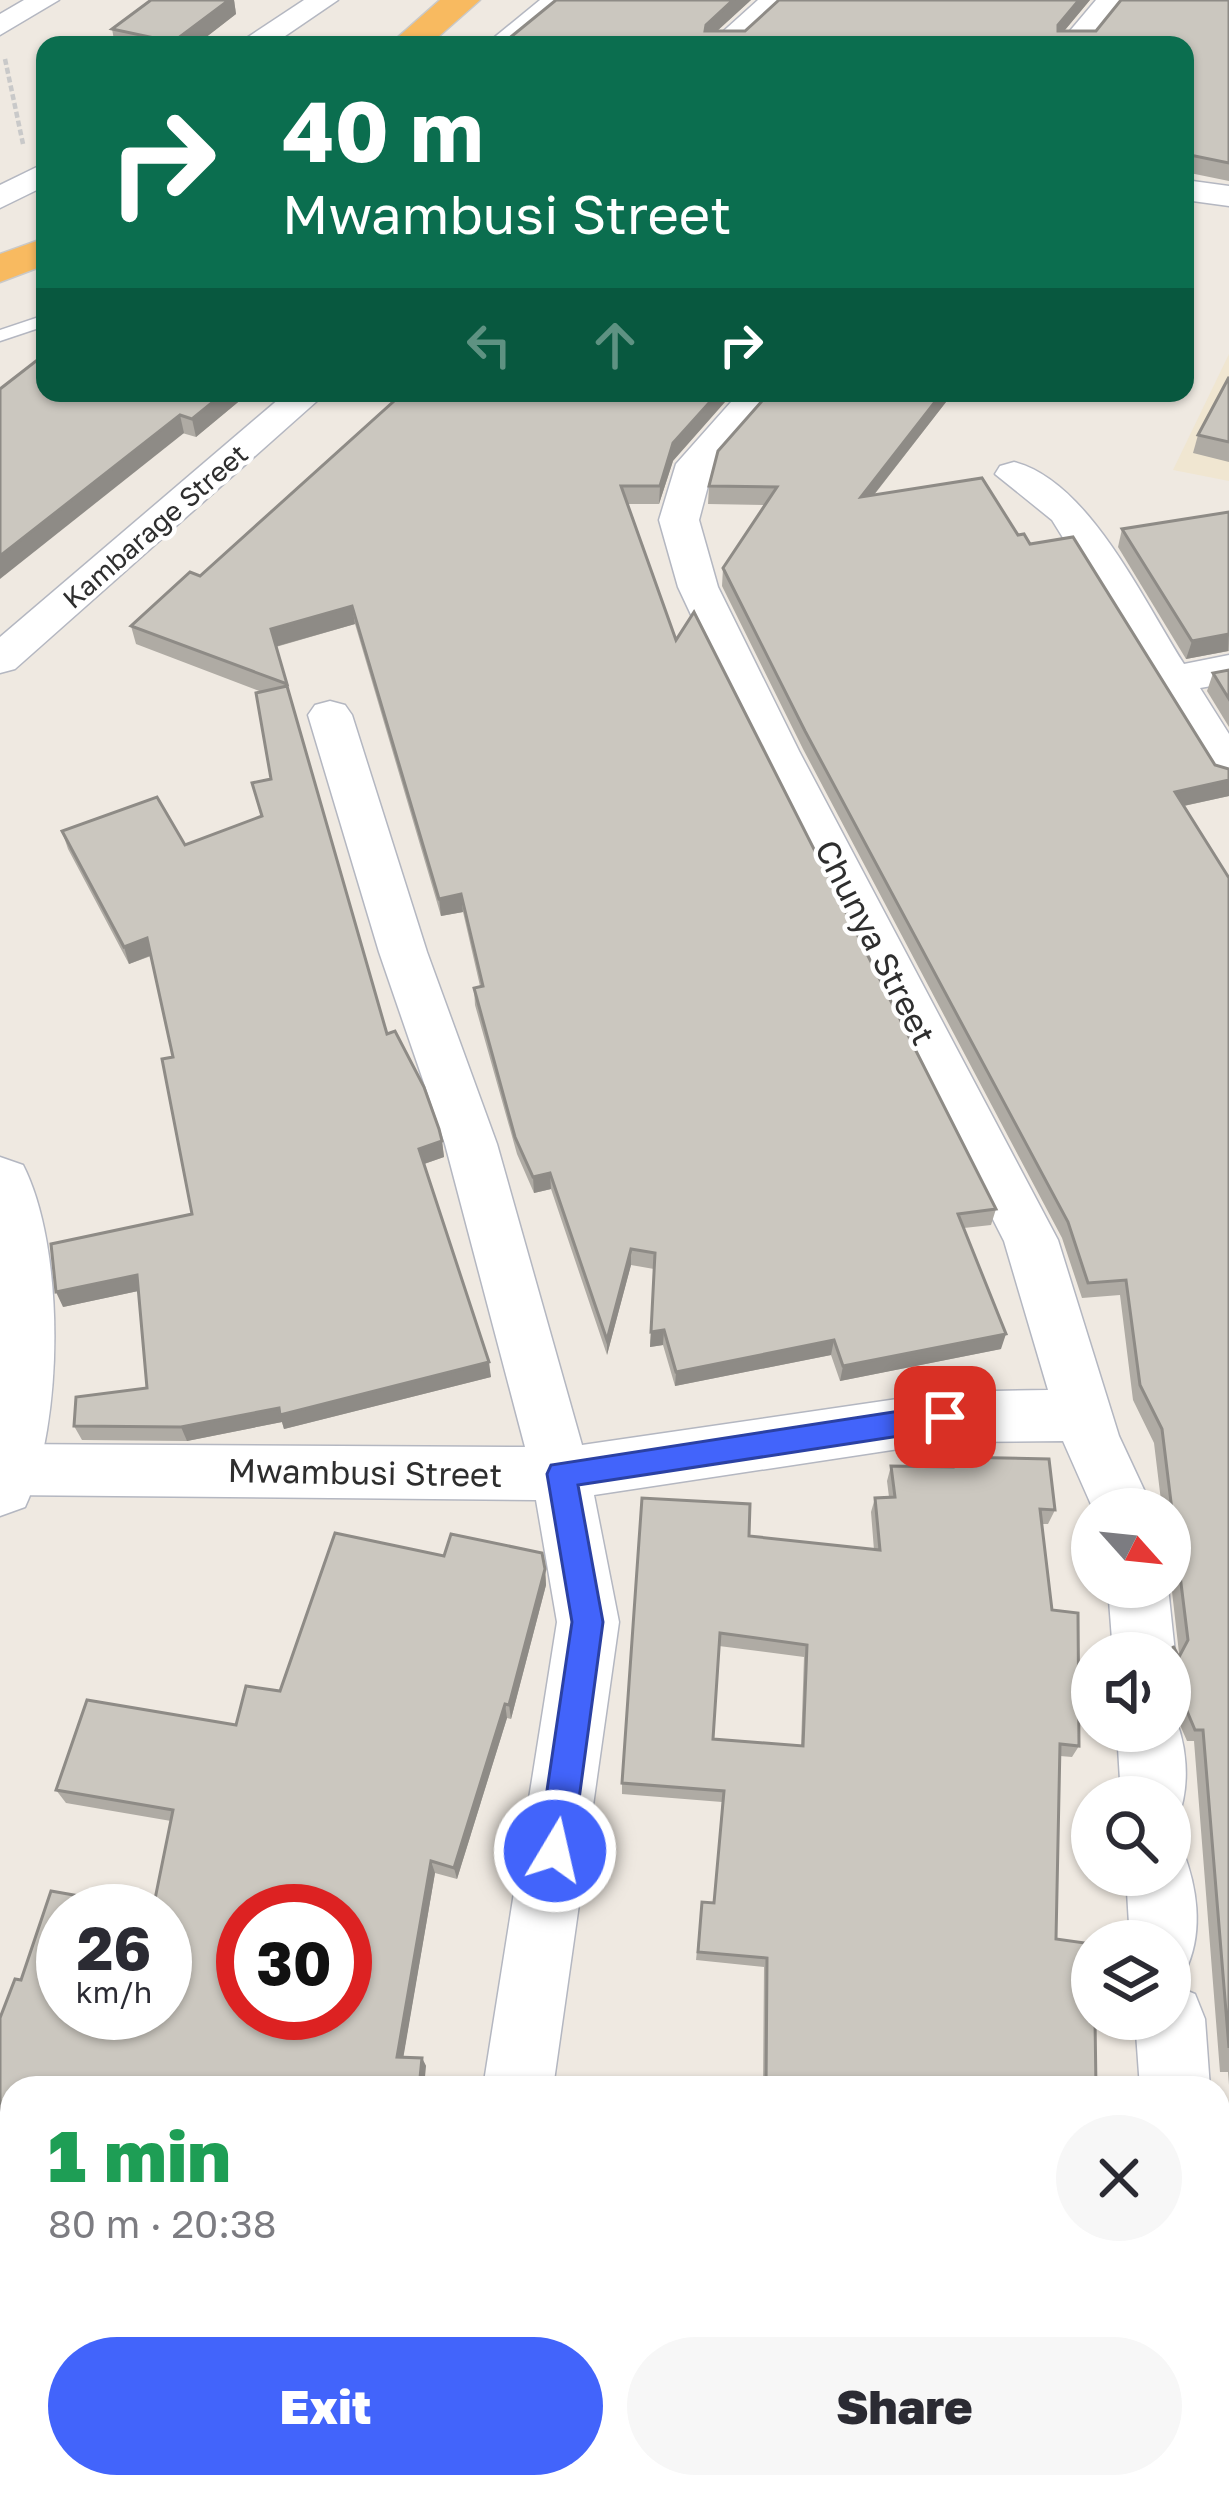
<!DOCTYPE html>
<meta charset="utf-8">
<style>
:root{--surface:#fff;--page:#f7f7f7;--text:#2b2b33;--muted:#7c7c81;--accent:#4264fb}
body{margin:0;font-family:"Golos Text",sans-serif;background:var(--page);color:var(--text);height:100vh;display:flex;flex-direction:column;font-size:45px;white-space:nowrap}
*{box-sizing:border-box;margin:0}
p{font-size:39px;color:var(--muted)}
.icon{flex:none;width:66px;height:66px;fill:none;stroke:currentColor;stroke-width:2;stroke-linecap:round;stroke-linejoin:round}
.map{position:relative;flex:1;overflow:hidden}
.panel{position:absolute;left:0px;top:2076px;width:1230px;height:423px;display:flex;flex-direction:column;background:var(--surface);border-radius:36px 36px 0 0;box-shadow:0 3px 9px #0004}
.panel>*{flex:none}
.banner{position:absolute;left:36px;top:36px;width:1158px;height:366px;border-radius:24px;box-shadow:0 3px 9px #0004;background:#0b6e4f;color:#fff;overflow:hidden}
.needle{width:78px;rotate:117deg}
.fabs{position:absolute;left:1071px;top:1488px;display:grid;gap:24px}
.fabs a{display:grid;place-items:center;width:120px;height:120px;border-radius:50%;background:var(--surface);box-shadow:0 3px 9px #0004;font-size:60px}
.speed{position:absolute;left:36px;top:1884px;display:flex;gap:24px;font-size:60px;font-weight:700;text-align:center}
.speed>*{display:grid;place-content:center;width:156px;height:156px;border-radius:50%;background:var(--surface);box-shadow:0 3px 9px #0004;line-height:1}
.speed small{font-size:30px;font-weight:400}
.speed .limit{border:18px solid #d22;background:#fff;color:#111}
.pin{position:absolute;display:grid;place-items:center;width:102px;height:102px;color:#fff;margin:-51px;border-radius:24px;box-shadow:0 6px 18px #0006}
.me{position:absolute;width:132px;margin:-66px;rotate:9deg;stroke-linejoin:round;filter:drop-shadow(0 0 9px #0008)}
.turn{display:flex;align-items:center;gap:42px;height:252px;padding:0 48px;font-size:54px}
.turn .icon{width:156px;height:156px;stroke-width:2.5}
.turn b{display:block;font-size:84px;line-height:102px}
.lanes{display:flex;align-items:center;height:114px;padding:0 48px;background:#0003;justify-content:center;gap:60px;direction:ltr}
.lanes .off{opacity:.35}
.round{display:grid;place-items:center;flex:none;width:126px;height:126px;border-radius:63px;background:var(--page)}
.head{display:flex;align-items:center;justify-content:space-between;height:204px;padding:0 48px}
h1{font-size:72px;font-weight:800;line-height:90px;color:#1e9e55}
.action{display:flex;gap:24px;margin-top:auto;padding:24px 48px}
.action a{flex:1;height:138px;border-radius:72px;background:var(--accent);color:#fff;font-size:48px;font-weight:800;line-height:138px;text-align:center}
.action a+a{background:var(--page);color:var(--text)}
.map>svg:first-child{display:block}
.education{fill:#f0e6d1}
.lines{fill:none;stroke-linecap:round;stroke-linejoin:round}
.service-casing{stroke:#b4b7c1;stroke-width:3}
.minor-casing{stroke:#b4b7c1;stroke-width:3}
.tertiary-casing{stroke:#b4b7c1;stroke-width:3}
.trunk-casing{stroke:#c9c9c9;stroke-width:3}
.path{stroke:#c9c9c9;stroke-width:4.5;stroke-dasharray:6 3;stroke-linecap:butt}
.service{fill:#fff;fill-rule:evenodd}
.minor{fill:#fff;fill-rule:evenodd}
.tertiary{fill:#fff;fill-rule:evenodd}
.trunk{fill:#f8ba60;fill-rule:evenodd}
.wall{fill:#afaba4;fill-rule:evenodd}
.shaded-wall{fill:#8e8b86}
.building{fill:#cbc7bf;stroke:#8e8b86;stroke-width:3;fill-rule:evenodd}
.route{fill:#4264fb;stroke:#2b41a3;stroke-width:3}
.labels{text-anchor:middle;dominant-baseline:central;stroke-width:9;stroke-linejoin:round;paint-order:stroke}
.far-street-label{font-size:27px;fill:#2e2e2e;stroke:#fff}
.street-label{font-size:33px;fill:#2e2e2e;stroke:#fff}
</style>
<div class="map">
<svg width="1229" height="2498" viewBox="0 0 1229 2498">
<rect width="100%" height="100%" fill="#efe9e1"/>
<path class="education" d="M1229 354V481L1173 470Z"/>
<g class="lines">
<defs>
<g id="service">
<path d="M540 0H556L501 45H485Z"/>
<path d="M45 315V326L0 341V330Z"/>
</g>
<g id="minor">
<path d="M24 0H59L0 35V14Z"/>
<path d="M304 0H338L272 45H236Z"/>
<path d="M758 0H789L741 45H708Z"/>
<path d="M1096 0H1126L1089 45H1058Z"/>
<path d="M45 163V186L0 208V185Z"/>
<path d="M1185 180 1229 186V206L1185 200Z"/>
<path d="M286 393H326L15 669 0 673V637Z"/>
<path d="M739 393H777L713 467 699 520 718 587 799 751 1058 1240 1119 1436 1153 1509H1093L1063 1441 945 1442 594 1495 619 1622 553 2088H483L557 1622 536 1500 3 1495 0 1444 525 1447 445 1144 379 952 308 715 315 705 330 701 345 705 352 715 427 952 497 1144 582 1445 945 1392 1048 1390 1004 1241 755 751 678 587 659 520 676 464Z"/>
<path d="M1014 462C1089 481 1144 602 1184 664L1229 655V683L1200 688 1229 734V784L1213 780 1052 520 995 474 1000 466Z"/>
<path d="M1108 1587H1168L1175 1653 1170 1665V1653H1113Z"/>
<path d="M1170 1708C1188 1740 1191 1787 1177 1820L1170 1823V1797H1121L1117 1731H1170Z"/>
<path d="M1170 1846 1183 1851C1197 1887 1203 1929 1188 1965L1170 1972V1941H1130L1126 1875H1170Z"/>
<path d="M1170 1984 1195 1994 1205 2019 1210 2088H1140L1135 2019H1170Z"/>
<path d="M1218 2455 1229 2464V2498H1160V2487H1218Z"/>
<path d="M435 2487H513V2498H433Z"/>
</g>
<path id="tertiary" d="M0 1157 23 1165C65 1247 64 1423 25 1507L0 1516Z"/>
<g id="trunk">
<path d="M440 0H480L429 45H389Z"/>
<path d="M45 238V265L0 282V254Z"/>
</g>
</defs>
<use href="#service" class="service-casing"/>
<use href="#minor" class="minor-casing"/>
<use href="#tertiary" class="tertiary-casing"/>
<use href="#trunk" class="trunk-casing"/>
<path class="path" d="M5 59 23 144"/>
<use href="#service" class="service"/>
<use href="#minor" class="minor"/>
<use href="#tertiary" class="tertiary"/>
<use href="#trunk" class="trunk"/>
</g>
<g class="wall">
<path d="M151 0H234L236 14 196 45H115L112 29Z"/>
<path d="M556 0H751L717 31H745L1090 0 1064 31H1096L1229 0V181L1185 172V45H501Z"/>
<path d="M1229 377V462L1193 453 1198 435Z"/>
<path d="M45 393H249L196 437Z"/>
<path d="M769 393H953L874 495 1018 535 1030 544 1215 765 1229 769V796L1184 806 1229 878V2085L1228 2072H1220L1194 1741H1187L1170 1702V1653H1168L1173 1646 1178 1655 1179 1653 1170 1574V1509H1162L1154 1443 1133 1400 1120 1295 1082 1298 1062 1238 803 749 722 586 723 568 765 505 708 504 709 486Z"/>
<path d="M673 461 659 504H628L676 640 996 1209 991 1225 964 1228 1001 1349 840 1381 831 1355 675 1386 663 1345 650 1347 654 1269 631 1265 607 1355 551 1189 534 1193 517 1154 475 1005 474 988 480 986 463 912 441 916 355 624 276 647 387 1034 442 1141 444 1157 424 1164 491 1377 284 1429 282 1422 187 1441 82 1440 74 1426 147 1388 138 1291 63 1307 192 1214 173 1057 151 956 129 964 68 849 62 831 185 845 261 817 252 783 271 779 262 692 136 644 131 626 200 576Z"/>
<path d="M1229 512V651L1186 659 1118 547 1122 529Z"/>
<path d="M1229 670V727L1207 691 1213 673Z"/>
<path d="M952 1457 1055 1510 1048 1524H1041L1052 1610 1079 1746 1072 1757 1060 1756 1056 1939 1096 2088H763L764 1967 696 1960 702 1902 714 1903 722 1802 622 1794V1783L749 1536 874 1550 871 1512 875 1498 889 1497 887 1481 891 1466 949 1467ZM719 1646 804 1657 801 1746 713 1739Z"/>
<path d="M444 1556 545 1569 546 1585 511 1719 507 1718 457 1879 435 1873 403 2057 422 2058 426 2066 12 2088V2162L0 2158V2018L21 1980 153 1909 171 1821 66 1803 56 1790 236 1725Z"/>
</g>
<g class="shaded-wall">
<path d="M229 0H234L236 14 196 45H174L173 42Z"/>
<path d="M733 0H751L705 42 706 25Z"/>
<path d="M1079 0H1090L1055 42 1058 25Z"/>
<path d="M224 393H249L196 437 192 419Z"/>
<path d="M718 393H733L673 461 659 504 660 486 673 443Z"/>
<path d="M942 393H953L858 515 861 497Z"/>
<path d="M180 415 184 433 0 579V556Z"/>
<path d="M352 606 355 624 274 647 271 629Z"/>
<path d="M1229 634 1228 651 1186 659 1192 641Z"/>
<path d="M1229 780V796L1169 809 1175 792Z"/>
<path d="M461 894 463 912 441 916 439 899Z"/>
<path d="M147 938 152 955 129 964 124 947Z"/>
<path d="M442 1141 444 1157 421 1165 419 1149Z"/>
<path d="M550 1173 551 1189 534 1193 533 1177Z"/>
<path d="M631 1249V1265L607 1355V1340Z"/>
<path d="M137 1275 143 1290 63 1307 56 1292Z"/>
<path d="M664 1330 663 1345 650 1347 651 1332Z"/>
<path d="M1006 1334 1001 1349 840 1381 843 1366Z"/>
<path d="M834 1340 831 1355 675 1386 676 1372Z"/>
<path d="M489 1362 491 1377 284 1429 282 1422 187 1441 181 1427Z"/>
<path d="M545 1569 546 1585 511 1719 509 1705Z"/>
<path d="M505 1704 507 1718 457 1879 454 1868Z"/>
<path d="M431 1861 435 1873 402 2065 397 2057Z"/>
<path d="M422 2058 426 2066 424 2088H419Z"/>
</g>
<g class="building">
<path d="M151 0H229L173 42 112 29Z"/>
<path d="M556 0H733L706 25 705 31H745L779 0H1079L1058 25V31H1096L1121 0H1229V163L1185 154V45H501Z"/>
<path d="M45 354V393H224L192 419 180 415 0 556V389Z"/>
<path d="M1229 377V442L1198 435Z"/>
<path d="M403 393H718L673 443 660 486H621L676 640 694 612 996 1209 958 1214 1006 1334 843 1366 834 1340 676 1372 664 1330 651 1332 655 1253 631 1249 607 1340 550 1173 533 1177 515 1137 474 988 483 986 461 894 439 899 352 606 271 629 287 684 131 626 190 572 200 576Z"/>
<path d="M769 393H942L861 497 982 478 1018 535 1024 534 1030 544 1073 537 1215 765 1229 769V780L1175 792 1229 878V2048L1203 1730H1195L1179 1692 1173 1646 1179 1657 1188 1640 1162 1429 1140 1385 1126 1280 1088 1283 1068 1222 805 731 723 568 777 487 709 486 718 451Z"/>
<path d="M1229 512V634L1192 641 1122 529Z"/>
<path d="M1229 670V699L1213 673Z"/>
<path d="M287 686 387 1034 395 1031 424 1087 439 1129 442 1141 419 1149 489 1362 280 1415 279 1408 181 1427 74 1426 76 1397 147 1388 137 1275 56 1292 51 1244 192 1214 162 1059 173 1057 147 938 124 947 62 831 157 797 185 845 262 816 252 783 271 779 256 693Z"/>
<path d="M952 1457 1049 1459 1055 1510 1040 1509 1052 1610 1078 1613 1079 1746 1060 1744 1056 1939 1092 1944V2019H1095L1096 2088H766L767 1958 698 1952 702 1902 714 1903 724 1791 622 1783 642 1498 750 1504 749 1536 880 1550 875 1498 895 1497 891 1466 953 1467ZM720 1633 807 1645 803 1746 713 1739Z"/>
<path d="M335 1533 444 1556 451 1534 542 1553 545 1569 509 1705 505 1704 454 1868 431 1861 397 2057 422 2058 419 2088H12V2159L0 2155V2018L15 1979 21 1980 51 1891 153 1909 173 1810 56 1790 87 1700 236 1725 246 1686 280 1691ZM63 1911H165V2013H63ZM243 1911H345V2013H243Z"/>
<path d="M680 2084 728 2088H680Z"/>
<path d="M0 2375 12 2376V2487H279V2493L329 2498H0Z"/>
<path d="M515 2487H1126L1127 2498H514Z"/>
</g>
<path class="route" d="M945 1404 955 1408 960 1417 955 1426 945 1429 578 1485 603 1622 572 1851 567 1863 555 1867 543 1863 538 1851 572 1622 547 1474 551 1465Z"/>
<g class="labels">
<g class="far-street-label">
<text transform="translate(155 526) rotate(-41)">Kambarage Street</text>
</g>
<g class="street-label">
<text transform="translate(876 942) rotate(63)">Chunya Street</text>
<text transform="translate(365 1472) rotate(1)">Mwambusi Street</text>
</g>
</g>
</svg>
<div class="fabs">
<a><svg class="needle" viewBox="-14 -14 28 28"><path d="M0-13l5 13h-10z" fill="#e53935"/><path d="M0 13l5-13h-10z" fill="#7c7c81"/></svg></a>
<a><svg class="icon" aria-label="sound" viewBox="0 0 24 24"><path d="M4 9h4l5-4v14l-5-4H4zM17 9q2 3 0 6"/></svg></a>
<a><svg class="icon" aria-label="search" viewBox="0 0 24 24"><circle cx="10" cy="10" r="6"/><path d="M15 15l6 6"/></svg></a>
<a><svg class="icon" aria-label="layers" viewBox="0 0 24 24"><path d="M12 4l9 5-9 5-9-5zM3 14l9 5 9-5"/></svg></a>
</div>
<div class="speed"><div>26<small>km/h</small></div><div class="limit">30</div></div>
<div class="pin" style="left:945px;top:1417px;background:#d93025"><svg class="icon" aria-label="arrive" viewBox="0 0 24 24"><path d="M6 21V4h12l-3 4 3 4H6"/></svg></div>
<svg class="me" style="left:555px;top:1851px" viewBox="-20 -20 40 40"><circle r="17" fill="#4264fb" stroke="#fff" stroke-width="3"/><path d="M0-11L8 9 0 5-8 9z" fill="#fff"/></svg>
<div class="banner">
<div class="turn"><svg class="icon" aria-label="right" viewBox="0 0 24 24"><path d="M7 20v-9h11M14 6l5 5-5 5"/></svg><div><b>40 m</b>Mwambusi Street</div></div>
<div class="lanes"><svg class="icon off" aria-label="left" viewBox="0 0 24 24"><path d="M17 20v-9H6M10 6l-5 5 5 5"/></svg><svg class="icon off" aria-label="ahead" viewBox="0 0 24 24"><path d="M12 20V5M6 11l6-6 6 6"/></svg><svg class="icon" aria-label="right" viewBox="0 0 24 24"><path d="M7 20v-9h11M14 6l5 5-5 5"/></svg></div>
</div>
<section class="panel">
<div class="head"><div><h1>1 min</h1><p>80 m · 20:38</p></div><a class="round"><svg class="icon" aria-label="close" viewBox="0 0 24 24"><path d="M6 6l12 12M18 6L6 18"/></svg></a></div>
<div class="action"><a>Exit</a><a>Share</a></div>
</section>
</div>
